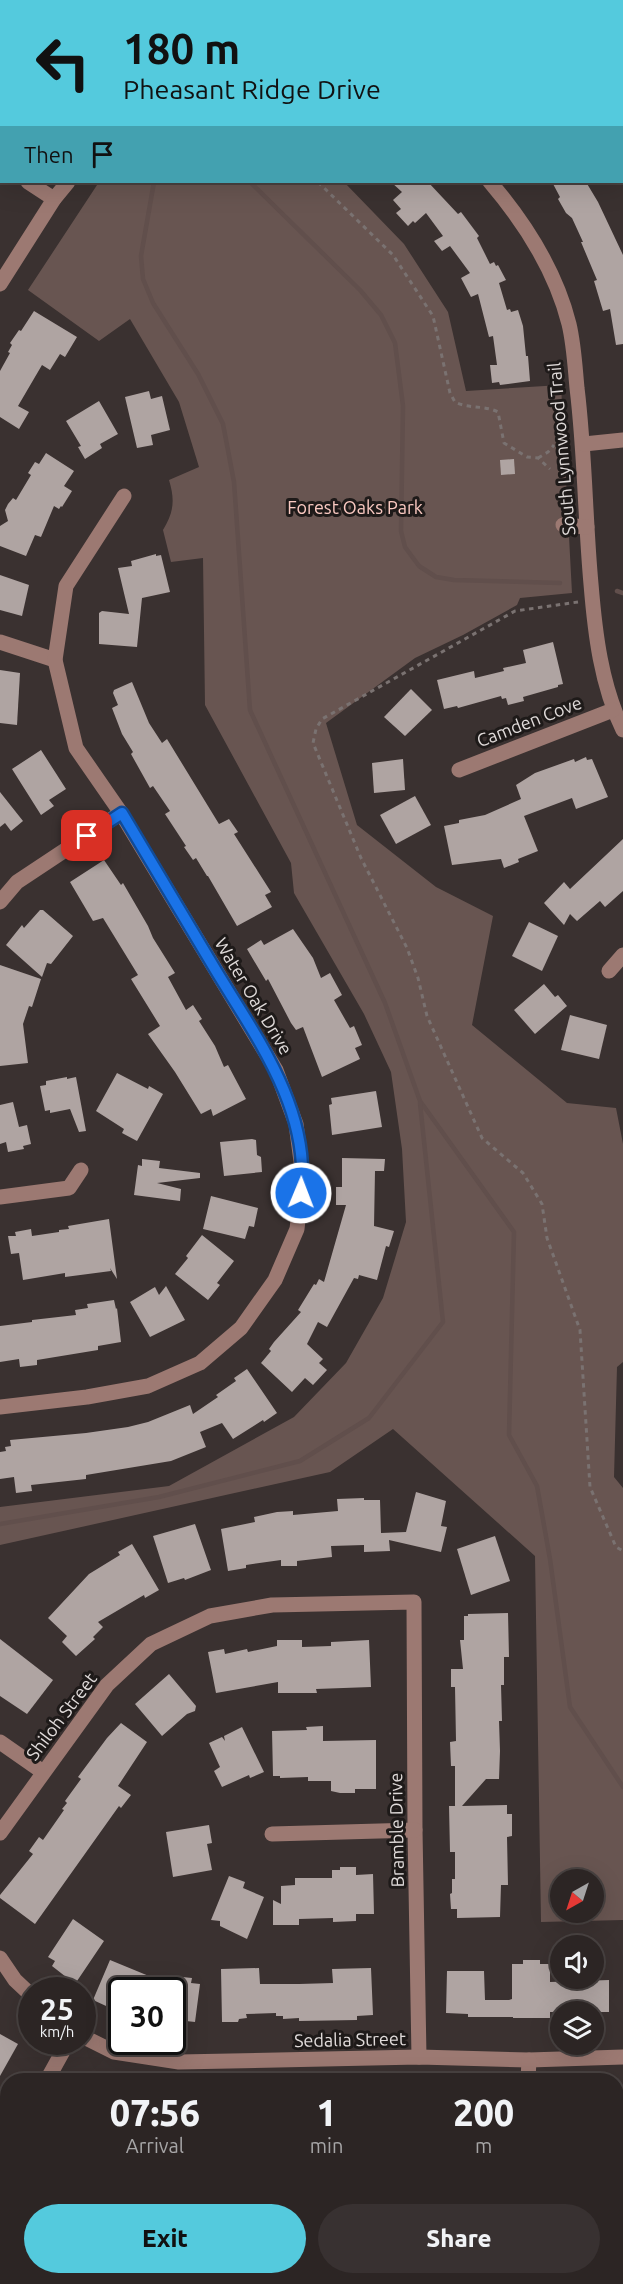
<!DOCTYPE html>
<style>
:root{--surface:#2c2524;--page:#383131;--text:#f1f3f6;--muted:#a6a5a6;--line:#484241;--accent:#54cadd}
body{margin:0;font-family:Ubuntu,sans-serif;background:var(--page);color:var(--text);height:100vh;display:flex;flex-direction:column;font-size:22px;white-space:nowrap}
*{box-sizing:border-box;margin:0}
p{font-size:20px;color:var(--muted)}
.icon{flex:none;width:33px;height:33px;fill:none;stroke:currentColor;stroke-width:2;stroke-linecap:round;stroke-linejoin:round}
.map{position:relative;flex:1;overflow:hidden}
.details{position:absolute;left:0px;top:2073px;width:624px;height:212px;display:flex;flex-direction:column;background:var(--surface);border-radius:24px 24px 0 0;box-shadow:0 6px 24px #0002,0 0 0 2px var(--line)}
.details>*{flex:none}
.top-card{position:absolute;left:0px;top:0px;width:624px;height:183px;box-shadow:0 6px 24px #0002,0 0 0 2px var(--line);background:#54cadd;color:#111;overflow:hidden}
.needle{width:39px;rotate:219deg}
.fabs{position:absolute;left:550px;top:1869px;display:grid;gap:12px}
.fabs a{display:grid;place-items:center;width:54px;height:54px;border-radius:50%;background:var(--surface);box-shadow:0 6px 24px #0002,0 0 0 2px var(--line);font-size:30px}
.speed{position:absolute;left:18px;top:1977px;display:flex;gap:12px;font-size:30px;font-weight:700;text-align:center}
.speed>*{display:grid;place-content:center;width:78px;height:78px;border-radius:50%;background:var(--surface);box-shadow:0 6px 24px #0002,0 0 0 2px var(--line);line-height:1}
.speed small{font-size:15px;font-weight:400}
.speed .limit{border:3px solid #111;border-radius:9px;background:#fff;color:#111}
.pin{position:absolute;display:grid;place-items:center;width:51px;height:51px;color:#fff;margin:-26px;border-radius:12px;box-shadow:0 3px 9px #0006}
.me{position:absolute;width:66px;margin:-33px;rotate:1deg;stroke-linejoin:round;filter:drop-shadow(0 0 4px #0008)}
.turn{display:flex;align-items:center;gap:21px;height:126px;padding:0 24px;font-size:27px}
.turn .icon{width:78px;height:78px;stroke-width:2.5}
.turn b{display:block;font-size:42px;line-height:51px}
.then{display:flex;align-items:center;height:57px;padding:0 24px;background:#0003;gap:12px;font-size:22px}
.eta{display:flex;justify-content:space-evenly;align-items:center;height:102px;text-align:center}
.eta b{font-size:36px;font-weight:800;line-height:42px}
.cta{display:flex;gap:12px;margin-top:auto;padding:12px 24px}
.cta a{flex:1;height:69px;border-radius:36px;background:var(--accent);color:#111;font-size:24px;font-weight:800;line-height:69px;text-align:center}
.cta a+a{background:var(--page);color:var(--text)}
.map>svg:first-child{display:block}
.green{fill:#685551;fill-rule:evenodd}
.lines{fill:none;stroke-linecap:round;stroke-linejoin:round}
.stream{stroke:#614f4c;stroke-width:4.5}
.building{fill:#afa4a2}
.path{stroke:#7a7271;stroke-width:3;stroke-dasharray:4.5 4.5;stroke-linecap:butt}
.minor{stroke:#9c7972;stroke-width:15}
.route-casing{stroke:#114b97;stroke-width:15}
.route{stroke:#1a73e8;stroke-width:10}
.labels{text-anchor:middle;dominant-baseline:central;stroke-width:6;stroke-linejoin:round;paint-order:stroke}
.street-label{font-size:18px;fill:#e0dbda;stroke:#1e1a19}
.park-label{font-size:18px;fill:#fac9c1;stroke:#1e1a19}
</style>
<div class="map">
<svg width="623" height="2284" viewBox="0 0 623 2284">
<rect width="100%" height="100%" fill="#3a3130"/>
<g class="green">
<path d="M0 0H215L216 1 2 2 1 22Z"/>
<path d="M99 182H344L404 244 448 312 466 391 561 385 572 593 520 598 517 605 463 635 415 658 326 723 357 825 436 887 493 916 472 1025 567 1103 616 1108 623 1144V1362L617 1367 614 1477 623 1488V1920L541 1922 535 1556 393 1429 330 1472 0 1545V1507L169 1486 294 1417 346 1363 383 1298 406 1222 402 1149 391 1072 364 1014 294 893 291 863 205 705 203 558 171 562 163 530C174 512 175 500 169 480L199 467 179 402 130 319 99 341 28 290ZM561 1880H594V1912H561Z"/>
</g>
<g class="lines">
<g class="stream">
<path d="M68 0V2"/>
<path d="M154 182 141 256 143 279 153 303 198 374 223 424 234 482 250 710 385 1003 420 1101 514 1232 509 1435 537 1486 550 1559 570 1707 623 1787"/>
<path d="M250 182 360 290 381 315 395 343 403 406 401 531 405 547 419 566 436 577 454 580 560 583"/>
<path d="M617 591 623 593"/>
<path d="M0 1524 159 1497 300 1461 369 1418 443 1322 420 1103"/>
</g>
</g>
<g class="building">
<path d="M391 182H428L458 214 461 212 479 236 477 238 490 264 494 262 496 266 498 265 506 280 499 283 507 310 510 309 511 312 518 310 523 326 526 356H528L530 381 500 385 499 382 492 383 490 365H497L493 336 489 337 478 294 471 297 461 278 470 273 450 246 442 251 434 241 443 236 426 213 415 223 413 221 408 226 396 213 401 209 393 200 402 192Z"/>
<path d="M552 182H586L598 202 623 255V344L616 345 610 309 603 311 594 281 597 280 581 242H583L572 218 566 213 558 199 560 197Z"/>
<path d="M34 311 77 337 65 357 60 354 50 370 42 365 18 406 29 412 19 429 0 417V371L10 353 8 352 12 345 10 343 19 330 21 331Z"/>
<path d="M149 391 151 399 162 396 170 430 151 435 153 445 137 448 125 397Z"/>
<path d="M99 401 118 434 100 444 102 448 85 459 78 447 81 446 66 421Z"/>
<path d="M46 453 74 471 64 486 72 491 62 507 61 506 59 509 54 506 41 537 35 535 26 556 0 546V526L8 521 5 510 8 504 13 498 16 500 31 475 28 473 35 462 39 464Z"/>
<path d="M514 459 515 474 501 475 500 460Z"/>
<path d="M156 554V556L161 555 170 592 142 598 137 647 99 644V613L102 611 129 614 118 568 132 566 131 561Z"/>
<path d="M0 575 29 585 22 616 0 610Z"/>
<path d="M553 642 563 684 558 685V687L523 697 524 701 508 705 506 698 502 699 501 696 458 708 457 706 444 709 437 680 474 671 475 678 504 671 503 668 526 663 523 650Z"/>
<path d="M0 670 20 673 17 725 0 723Z"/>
<path d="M132 682 149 723 162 743 167 739 219 824 229 819 238 832 234 834 271 892 265 895 272 907 237 926 208 876H207L196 858 193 860 184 847 186 846 165 814 170 811 153 786 150 788 131 754 133 752 122 734 112 708 118 705 113 693 114 690Z"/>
<path d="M411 689 432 710 405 736 384 717Z"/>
<path d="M41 750 66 789 49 800 54 806 41 815 12 769Z"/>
<path d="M586 757 587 760 592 759 608 797 576 809 572 798 524 816 538 851 518 859 519 862 504 868 501 859 452 865 444 826 459 823V820L485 815 521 799 516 785 535 773 574 759 575 762Z"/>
<path d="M403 759 405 790 374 793 372 763Z"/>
<path d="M0 792 23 821 11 831 5 823 0 827Z"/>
<path d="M415 796 431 825 396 844 380 815Z"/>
<path d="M623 839V891L605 907 600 901 577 921 570 914 564 925 544 903 564 882 570 889Z"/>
<path d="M104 860 121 885 123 883 148 926 153 938 175 973 168 977 186 1010 193 1005 202 1019 199 1021 215 1046 224 1067 228 1065 246 1099 213 1116 211 1109 201 1114 175 1072 148 1034 160 1026 131 979 138 975 103 918 93 921 70 882Z"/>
<path d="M40 910H43L73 936 51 964 47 963 42 977 6 945 22 925 24 928Z"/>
<path d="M529 922 558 936 542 971 512 956Z"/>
<path d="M293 929 313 958 321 978 330 973 342 995 334 1000 350 1028 354 1026 362 1045 355 1048 360 1059 322 1077 303 1027 296 1030 291 1023 268 979 266 981 247 949 261 940 264 945Z"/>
<path d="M0 965 41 979 32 1007 29 1006 23 1024 28 1063 0 1066Z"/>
<path d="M544 984 555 997 558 995 567 1006 535 1034 514 1010Z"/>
<path d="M570 1015 607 1025 599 1059 561 1050Z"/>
<path d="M117 1073 148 1089 149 1086 163 1094 137 1141 122 1133 124 1129 96 1111Z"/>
<path d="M67 1077V1079L76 1077 86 1131 79 1132 70 1109 50 1113V1110L45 1111 40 1086 46 1085V1081Z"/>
<path d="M376 1091 382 1127 332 1135 329 1105 332 1104 331 1098Z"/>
<path d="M13 1102 19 1127 27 1125 31 1144 23 1146 24 1149 8 1152 6 1142 0 1144V1105Z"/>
<path d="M252 1139 256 1140 257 1155 261 1157 262 1172 224 1176 220 1142Z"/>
<path d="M342 1158 385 1159 384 1171H375L374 1226 394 1231 389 1247 386 1246 377 1280 359 1275 358 1279 354 1278 327 1327 318 1322 307 1344 323 1359 319 1363 327 1370 313 1385 305 1378 292 1392 261 1363 271 1351 269 1349 274 1342 301 1312 298 1310 314 1284 316 1285 319 1279 324 1282 346 1205H336V1187H342Z"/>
<path d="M142 1159 160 1161 159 1168 200 1173V1178L157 1183 181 1189 180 1201 134 1195 138 1165 142 1166Z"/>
<path d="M211 1196 258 1208 254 1227 249 1226 245 1239 203 1229Z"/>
<path d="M109 1219 117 1279 110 1268 111 1271 65 1277V1273L23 1280 19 1253 11 1254 8 1236H16L15 1232 31 1229 32 1236 59 1232V1230L69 1229 68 1226Z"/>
<path d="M202 1235 234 1261 217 1283 220 1285 208 1300 175 1274 188 1258 186 1256Z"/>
<path d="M166 1286 185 1320 150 1337 130 1302 155 1287 159 1295Z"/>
<path d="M114 1300 116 1309 117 1308 121 1342 98 1346V1350L37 1360V1365L20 1367 19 1359 0 1362V1326L32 1322V1320L76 1315 75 1310 88 1308 87 1304Z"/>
<path d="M247 1369 277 1413 264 1422 263 1420 233 1439 222 1423 200 1432 206 1447 171 1461 86 1475V1479L31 1485 32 1491 16 1493 14 1477 0 1479V1452L6 1451 5 1447 11 1446 10 1440 86 1433 128 1427 148 1422 190 1405 193 1414 218 1397 216 1395 236 1381 234 1378Z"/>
<path d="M416 1492 446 1501 441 1526 447 1527 441 1552 389 1540 390 1551 364 1552V1545L331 1546 332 1557 297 1561V1566H281V1560L246 1565V1568L228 1571 221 1529 255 1522 254 1517 277 1512 293 1511V1515L338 1511 337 1499 364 1498V1500H380L381 1533 406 1532Z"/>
<path d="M195 1524 211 1570 185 1580 184 1578 168 1583 153 1536Z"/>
<path d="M495 1536 510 1581 471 1595 457 1549Z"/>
<path d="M132 1544 159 1590 145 1598 144 1595 98 1622 103 1627 93 1637 95 1639 76 1656 62 1642 67 1636 48 1618 89 1574 120 1555 118 1552Z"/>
<path d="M508 1613 509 1657H504V1685H501L502 1721H499L500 1751 499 1779H486L462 1806 507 1805V1814H512V1836L507 1837 508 1885H501L500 1917 457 1918V1909H451L450 1894 452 1893V1879H455V1852H450L449 1806H455V1766H451L450 1742 456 1741 455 1687H451V1669H463L460 1640H464V1616H468V1614Z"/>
<path d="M0 1639 53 1680 27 1714 0 1696Z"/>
<path d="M277 1640H302V1647L331 1646V1642L369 1640 371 1687 316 1689 317 1693H278V1682L216 1693 208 1652 224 1649 225 1654 247 1649 248 1652 277 1646Z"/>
<path d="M169 1674 196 1706 195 1711 187 1714 162 1736 135 1704Z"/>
<path d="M121 1723 147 1742 118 1786 131 1795 121 1808 119 1806 35 1924 0 1898V1895L33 1854 29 1851 39 1837 43 1840 64 1810 62 1809 67 1803 65 1801 81 1779 78 1777 107 1738Z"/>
<path d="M323 1726V1741L376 1740V1789H355V1793H340L331 1791V1781H308V1777L280 1778V1776H273L272 1731 307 1730 306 1727Z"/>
<path d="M242 1727 264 1772 250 1778 249 1775 222 1787 214 1771 220 1767 209 1743 222 1737 225 1741 224 1736Z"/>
<path d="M209 1825 212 1843 207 1844 212 1870 173 1877 166 1832Z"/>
<path d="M340 1867H356V1875L373 1874 374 1914H356V1921L333 1922V1918L299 1919V1925H273V1900L281 1904V1886L295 1885V1878H332V1870H340Z"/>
<path d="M229 1876 245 1882 243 1888 264 1897 247 1939 220 1926V1921L211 1920Z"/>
<path d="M73 1919 104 1941 75 1984 52 1966 55 1961 48 1957Z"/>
<path d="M110 1960 161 1981 162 1975 192 1978 191 1983 200 1984 195 2022 177 2020 178 2017 172 2016V1990H122V2011H117L93 2000Z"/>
<path d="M523 1960H540V1964H550V1982L609 1980V2012H550V2018H513V2017H468V2014L446 2013 447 1971H484L485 2000H509L512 1999V1964H523Z"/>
<path d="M259 1968 260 1984H299L333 1983 332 1969 371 1968 373 2015 357 2016V2020L299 2021V2018L283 2019V2016H276V2013L246 2014 247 2018 239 2019 238 2022H222L221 1969Z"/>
<path d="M0 2034 18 2044 0 2076Z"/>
</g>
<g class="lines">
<g class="path">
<path d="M166 0V2"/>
<path d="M318 182 393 255 433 316 450 393 455 402C469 409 484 405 498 412L504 443 527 457 538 458 550 469"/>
<path d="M538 458 548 452 554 445"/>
<path d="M578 602 515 611 322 719 316 729 313 743 361 858 407 948 418 978 427 1016 482 1138 523 1173 542 1204 547 1238 580 1330 590 1487 616 1547 623 1551"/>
</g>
<g class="minor">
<path d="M335 0 336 2"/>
<path d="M252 2 256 0"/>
<path d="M0 162 2 163"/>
<path d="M28 182 54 199"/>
<path d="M490 182C525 223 556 272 569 324 574 345 575 367 577 388 585 453 585 518 591 584 595 633 601 685 623 730"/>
<path d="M0 284 54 199 68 182"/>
<path d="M584 444 623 440"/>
<path d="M563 525 587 527"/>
<path d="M0 642 55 660"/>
<path d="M459 770 613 710"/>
<path d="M0 902 17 882 121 813"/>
<path d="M609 971 623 955"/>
<path d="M0 1197 69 1188 81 1170"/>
<path d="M0 1407 87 1397 148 1386 200 1363 241 1328 275 1280 297 1229 303 1176 296 1124 276 1070 121 813 76 748 55 660 66 586 124 496"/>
<path d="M0 1742 43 1772"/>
<path d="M0 1833 107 1685 151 1644 210 1616 272 1605 414 1602 415 1830 419 2057"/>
<path d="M272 1834 415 1830"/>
<path d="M0 1958 15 1980 32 1996"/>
<path d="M82 2036 114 2052 179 2062 419 2057 529 2060 623 2057"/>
<path d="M47 2080 68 2042"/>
<path d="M528 2080 529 2060"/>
<path d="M0 2201 2 2177 8 2161"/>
<path d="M0 2236 3 2267 7 2284"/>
<path d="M244 2278 249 2284"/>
<path d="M436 2284 444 2277"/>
</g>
</g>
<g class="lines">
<defs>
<path id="route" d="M87 836 122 813C153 865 184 917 215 969 256 1037 311 1110 301 1193"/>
</defs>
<use href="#route" class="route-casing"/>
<use href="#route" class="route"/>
</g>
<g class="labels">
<g class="street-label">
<text transform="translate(561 449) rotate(-95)">South Lynnwood Trail</text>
<text transform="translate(529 721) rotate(-21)">Camden Cove</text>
<text transform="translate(254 996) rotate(59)">Water Oak Drive</text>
<text transform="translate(61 1716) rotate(-53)">Shiloh Street</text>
<text transform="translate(396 1830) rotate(-91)">Bramble Drive</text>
<text transform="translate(350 2039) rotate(-1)">Sedalia Street</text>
</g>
<g class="park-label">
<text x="355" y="507">Forest Oaks Park</text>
</g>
</g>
</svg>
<div class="fabs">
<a><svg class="needle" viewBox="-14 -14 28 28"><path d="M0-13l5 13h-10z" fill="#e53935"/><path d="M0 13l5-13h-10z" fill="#a6a5a6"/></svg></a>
<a><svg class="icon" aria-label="sound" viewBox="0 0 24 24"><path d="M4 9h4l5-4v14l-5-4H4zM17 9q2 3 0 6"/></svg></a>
<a><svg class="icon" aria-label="layers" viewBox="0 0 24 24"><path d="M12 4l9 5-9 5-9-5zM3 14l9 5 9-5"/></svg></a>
</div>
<div class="speed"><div>25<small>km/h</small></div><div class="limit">30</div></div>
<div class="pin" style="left:87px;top:836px;background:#d93025"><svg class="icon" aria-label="arrive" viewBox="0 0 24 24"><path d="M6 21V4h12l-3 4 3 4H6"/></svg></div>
<svg class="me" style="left:301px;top:1193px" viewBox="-20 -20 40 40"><circle r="17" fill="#1a73e8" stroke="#fff" stroke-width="3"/><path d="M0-11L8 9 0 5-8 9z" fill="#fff"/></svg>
<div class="top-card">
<div class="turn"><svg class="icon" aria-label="left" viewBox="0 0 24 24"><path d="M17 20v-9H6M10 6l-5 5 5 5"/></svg><div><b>180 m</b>Pheasant Ridge Drive</div></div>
<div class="then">Then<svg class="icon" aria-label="arrive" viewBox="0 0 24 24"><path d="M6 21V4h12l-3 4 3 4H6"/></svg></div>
</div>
<section class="details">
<div class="eta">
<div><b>07:56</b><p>Arrival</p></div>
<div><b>1</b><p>min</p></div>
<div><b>200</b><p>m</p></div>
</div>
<div class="cta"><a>Exit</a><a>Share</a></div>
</section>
</div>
